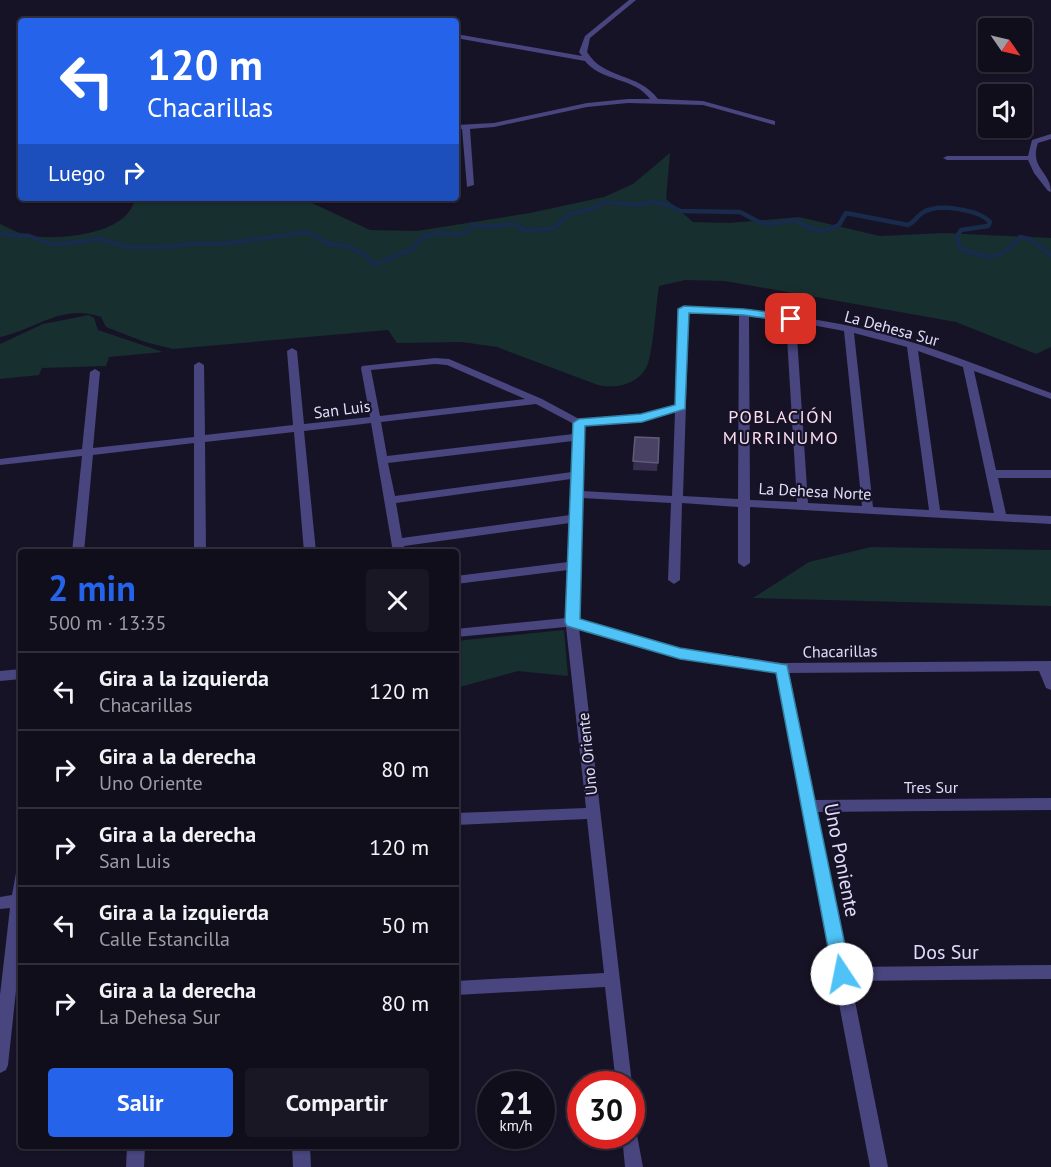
<!DOCTYPE html>
<html lang="es">
<meta charset="utf-8">
<style>
:root{--surface:#110e1c;--page:#1a1725;--text:#f1f3f6;--muted:#9c9ca3;--line:#302e3b;--accent:#2563eb}
body{margin:0;font-family:"PT Sans",sans-serif;background:var(--page);color:var(--text);height:100vh;display:flex;flex-direction:column;font-size:22px;white-space:nowrap}
*{box-sizing:border-box;margin:0}
p{font-size:20px;color:var(--muted)}
.icon{flex:none;width:33px;height:33px;fill:none;stroke:currentColor;stroke-width:2;stroke-linecap:round;stroke-linejoin:round}
.map{position:relative;flex:1;overflow:hidden}
.drawer{position:absolute;left:18px;top:549px;width:441px;height:600px;display:flex;flex-direction:column;background:var(--surface);border-radius:6px;box-shadow:0 2px 4px #0004,0 0 0 2px var(--line)}
.drawer>*{flex:none}
.banner{position:absolute;left:18px;top:18px;width:441px;height:183px;border-radius:6px;box-shadow:0 2px 4px #0004,0 0 0 2px var(--line);background:#2563eb;color:#fff;overflow:hidden}
.needle{width:39px;rotate:124deg}
.tools{position:absolute;left:978px;top:18px;display:grid;gap:12px}
.tools a{display:grid;place-items:center;width:54px;height:54px;border-radius:6px;background:var(--surface);box-shadow:0 2px 4px #0004,0 0 0 2px var(--line);font-size:30px}
.speed{position:absolute;left:477px;top:1071px;display:flex;gap:12px;font-size:30px;font-weight:700;text-align:center}
.speed>*{display:grid;place-content:center;width:78px;height:78px;border-radius:50%;background:var(--surface);box-shadow:0 2px 4px #0004,0 0 0 2px var(--line);line-height:1}
.speed small{font-size:15px;font-weight:400}
.speed .limit{border:9px solid #d22;background:#fff;color:#111}
.pin{position:absolute;display:grid;place-items:center;width:51px;height:51px;color:#fff;margin:-26px;border-radius:12px;box-shadow:0 3px 9px #0006}
.me{position:absolute;width:66px;margin:-33px;rotate:349deg;stroke-linejoin:round;filter:drop-shadow(0 0 4px #0008)}
.turn{display:flex;align-items:center;gap:21px;height:126px;padding:0 30px;font-size:27px}
.turn .icon{width:78px;height:78px;stroke-width:2.5}
.turn b{display:block;font-size:42px;line-height:51px}
.then{display:flex;align-items:center;height:57px;padding:0 30px;background:#0003;gap:12px;font-size:22px}
.round{display:grid;place-items:center;flex:none;width:63px;height:63px;border-radius:6px;background:var(--page)}
.head{display:flex;align-items:center;justify-content:space-between;height:102px;padding:0 30px}
h1{font-size:36px;font-weight:700;line-height:45px;color:var(--accent)}
.cta{display:flex;gap:12px;margin-top:auto;padding:12px 30px}
.cta a{flex:1;height:69px;border-radius:6px;background:var(--accent);color:#fff;font-size:24px;font-weight:700;line-height:69px;text-align:center}
.cta a+a{background:var(--page);color:var(--text)}
ul{padding:0;list-style:none}
li{display:flex;align-items:center;gap:18px;height:78px;padding:0 30px;border-top:2px solid var(--line)}
li div{flex:1}
li b{display:block;font-size:22px}
li em{font-style:normal}
.map>svg:first-child{display:block}
.green{fill:#172f2f}
.lines{fill:none;stroke-linecap:round;stroke-linejoin:round}
.stream{stroke:#182b4a;stroke-width:4.5}
.minor{fill:#48457f;fill-rule:evenodd}
.wall{fill:#372f52}
.building{fill:#494264;stroke:#615a7b;stroke-width:1.5}
.route{fill:#4fc3f7;stroke:#337fa1;stroke-width:1.5}
.labels{text-anchor:middle;dominant-baseline:central;stroke-width:4.5;stroke-linejoin:round;paint-order:stroke}
.street-label{font-size:16px;fill:#e1ddfa;stroke:#171326}
.neighbourhood-label{font-size:18px;letter-spacing:1.5px;fill:#fbdff0;stroke:#171326}
.near-street-label{font-size:20px;fill:#e1ddfa;stroke:#171326}
</style>
<div class="map">
<svg width="1051" height="1167" viewBox="0 0 1051 1167">
<rect width="100%" height="100%" fill="#171326"/>
<g class="green">
<path d="M670 153 666 199 693 222 729 223 799 217 880 236 944 233 1051 238V347L1036 354 956 322 725 281 685 280 659 286C656 304 653 353 647 366 638 385 615 389 598 385L497 347 462 342 397 343 388 330 173 349 145 342 106 327 101 317C63 303 36 329 0 337V224C9 228 20 234 30 236 60 240 129 235 135 198H301L370 230 417 231 530 213 604 197 633 184Z"/>
<path d="M89 315 94 318 98 330 163 352 109 357 106 366 42 368 39 375 0 379V344L43 324Z"/>
<path d="M871 547 1051 550V606L753 598 809 562Z"/>
<path d="M564 630 568 676 518 671 456 688V641Z"/>
</g>
<g class="lines">
<path class="stream" d="M0 234 29 236 53 245 101 239 128 247H166L198 243 222 244 307 232 329 244 347 246 365 255 374 265 412 249 423 237 438 232 457 235 468 231 472 224 484 227 514 224 525 230 553 229 569 214 589 210 605 202 639 205 651 202 666 204 680 211 740 212 759 222 773 224 795 220 810 228 823 231 839 225 846 213 908 225C915 222 916 217 922 213 937 203 978 209 990 222L988 226 961 230 957 236 960 249C989 259 999 262 1020 237L1030 239 1051 255"/>
<g class="minor">
<path d="M629 0H636L590 38 587 52C604 80 638 72 658 99L703 101 775 121V125L703 105 628 103 587 107 494 127 470 129 474 185 467 187 462 129H456V125L494 123 587 103 628 99H650C634 77 602 82 585 61L456 38V34L582 56 579 52 585 36Z"/>
<path d="M1051 134V139L1038 143C1029 168 1051 172 1051 192L1048 191 1034 173 1028 160H947L943 158 947 156H1028L1032 140Z"/>
<path d="M684 306C752 310 820 317 887 335 943 350 997 373 1051 393V399L974 371 996 470H1051V478H998L1006 514 1051 516V524L750 507V563L744 567 738 563V507L682 503 680 580 674 584 668 580 671 503 582 498 578 619 680 648 782 663 1051 661V690L1046 688 1039 671 789 673 815 800 1051 798V810L817 812 848 967 1051 965V979L851 981 888 1167H870L776 672 680 658 579 628 632 1084V1086L616 1084 605 987 456 995V981L604 973 587 819 456 825V813L586 808 566 627 456 637V629L566 618 568 570 456 584V576L568 562 570 523 404 546 405 552H393L371 423 304 431 316 552H304L294 432 205 442 206 552H194V443L93 455 84 552H72L82 456 0 465V459L82 449 90 372 95 369 100 372 93 448 194 437V365L199 362 204 365 205 435 293 425 287 351 292 348 297 351 304 424 370 417 361 368 362 366 435 358 449 359 542 399 581 420 641 415 675 405 679 309ZM689 312 739 316 738 499 683 496ZM749 317 786 321 797 502 750 500ZM796 322 844 331 862 506 808 503ZM854 333 907 347 929 510 873 507ZM918 351 963 367 994 513 940 510ZM435 364 447 365 525 399 380 416 371 370ZM536 404 574 424 573 434 387 456 381 422ZM675 412 672 496 582 491 584 426 642 421ZM573 441 572 472 395 496 388 463ZM571 479 570 515 402 538 396 503Z"/>
<path d="M21 669V679L0 681V671Z"/>
<path d="M21 871V945L8 1065 6 1070 0 1073V995L10 908 0 909V897L12 895 16 873Z"/>
<path d="M632 1128 636 1130 643 1167H625L622 1136H632Z"/>
<path d="M127 1146H145L144 1167H126Z"/>
<path d="M292 1146H310L311 1167H293Z"/>
</g>
</g>
<path class="wall" d="M635 437 659 438 657 471 633 470Z"/>
<path class="building" d="M635 437 659 438 658 463 633 461Z"/>
<path class="route" d="M684 306 744 309 791 315 797 319 791 322 744 315 689 313 685 409 642 422 585 426 580 619 680 648 787 665 851 974 848 979 842 981 836 979 833 974 776 673 680 659 567 626 565 622 573 423 579 419 641 414 675 405 678 309Z"/>
<g class="labels">
<g class="street-label">
<text transform="translate(892 328) rotate(15)">La Dehesa Sur</text>
<text transform="translate(342 409) rotate(-7)">San Luis</text>
<text transform="translate(815 491) rotate(3)">La Dehesa Norte</text>
<text transform="translate(840 651) rotate(-1)">Chacarillas</text>
<text transform="translate(587 754) rotate(-96)">Uno Oriente</text>
<text x="931" y="787">Tres Sur</text>
</g>
<g class="neighbourhood-label">
<text x="781" y="416">POBLACIÓN<tspan x="781" dy="21">MURRINUMO</tspan></text>
</g>
<g class="near-street-label">
<text transform="translate(842 860) rotate(79)">Uno Poniente</text>
<text x="946" y="952">Dos Sur</text>
</g>
</g>
</svg>
<div class="tools">
<a><svg class="needle" viewBox="-14 -14 28 28"><path d="M0-13l5 13h-10z" fill="#e53935"/><path d="M0 13l5-13h-10z" fill="#9c9ca3"/></svg></a>
<a><svg class="icon" aria-label="sound" viewBox="0 0 24 24"><path d="M4 9h4l5-4v14l-5-4H4zM17 9q2 3 0 6"/></svg></a>
</div>
<div class="speed"><div>21<small>km/h</small></div><div class="limit">30</div></div>
<div class="pin" style="left:791px;top:319px;background:#d93025"><svg class="icon" aria-label="arrive" viewBox="0 0 24 24"><path d="M6 21V4h12l-3 4 3 4H6"/></svg></div>
<svg class="me" style="left:842px;top:974px" viewBox="-20 -20 40 40"><circle r="19" fill="#fff"/><path d="M0-13L10 11 0 6-10 11z" fill="#4fc3f7"/></svg>
<div class="banner">
<div class="turn"><svg class="icon" aria-label="left" viewBox="0 0 24 24"><path d="M17 20v-9H6M10 6l-5 5 5 5"/></svg><div><b>120 m</b>Chacarillas</div></div>
<div class="then">Luego<svg class="icon" aria-label="right" viewBox="0 0 24 24"><path d="M7 20v-9h11M14 6l5 5-5 5"/></svg></div>
</div>
<section class="drawer">
<div class="head"><div><h1>2 min</h1><p>500 m · 13:35</p></div><a class="round"><svg class="icon" aria-label="close" viewBox="0 0 24 24"><path d="M6 6l12 12M18 6L6 18"/></svg></a></div>
<ul>
<li><svg class="icon" aria-label="left" viewBox="0 0 24 24"><path d="M17 20v-9H6M10 6l-5 5 5 5"/></svg><div><b>Gira a la izquierda</b><p>Chacarillas</p></div><em>120 m</em></li>
<li><svg class="icon" aria-label="right" viewBox="0 0 24 24"><path d="M7 20v-9h11M14 6l5 5-5 5"/></svg><div><b>Gira a la derecha</b><p>Uno Oriente</p></div><em>80 m</em></li>
<li><svg class="icon" aria-label="right" viewBox="0 0 24 24"><path d="M7 20v-9h11M14 6l5 5-5 5"/></svg><div><b>Gira a la derecha</b><p>San Luis</p></div><em>120 m</em></li>
<li><svg class="icon" aria-label="left" viewBox="0 0 24 24"><path d="M17 20v-9H6M10 6l-5 5 5 5"/></svg><div><b>Gira a la izquierda</b><p>Calle Estancilla</p></div><em>50 m</em></li>
<li><svg class="icon" aria-label="right" viewBox="0 0 24 24"><path d="M7 20v-9h11M14 6l5 5-5 5"/></svg><div><b>Gira a la derecha</b><p>La Dehesa Sur</p></div><em>80 m</em></li>
</ul>
<div class="cta"><a>Salir</a><a>Compartir</a></div>
</section>
</div>
